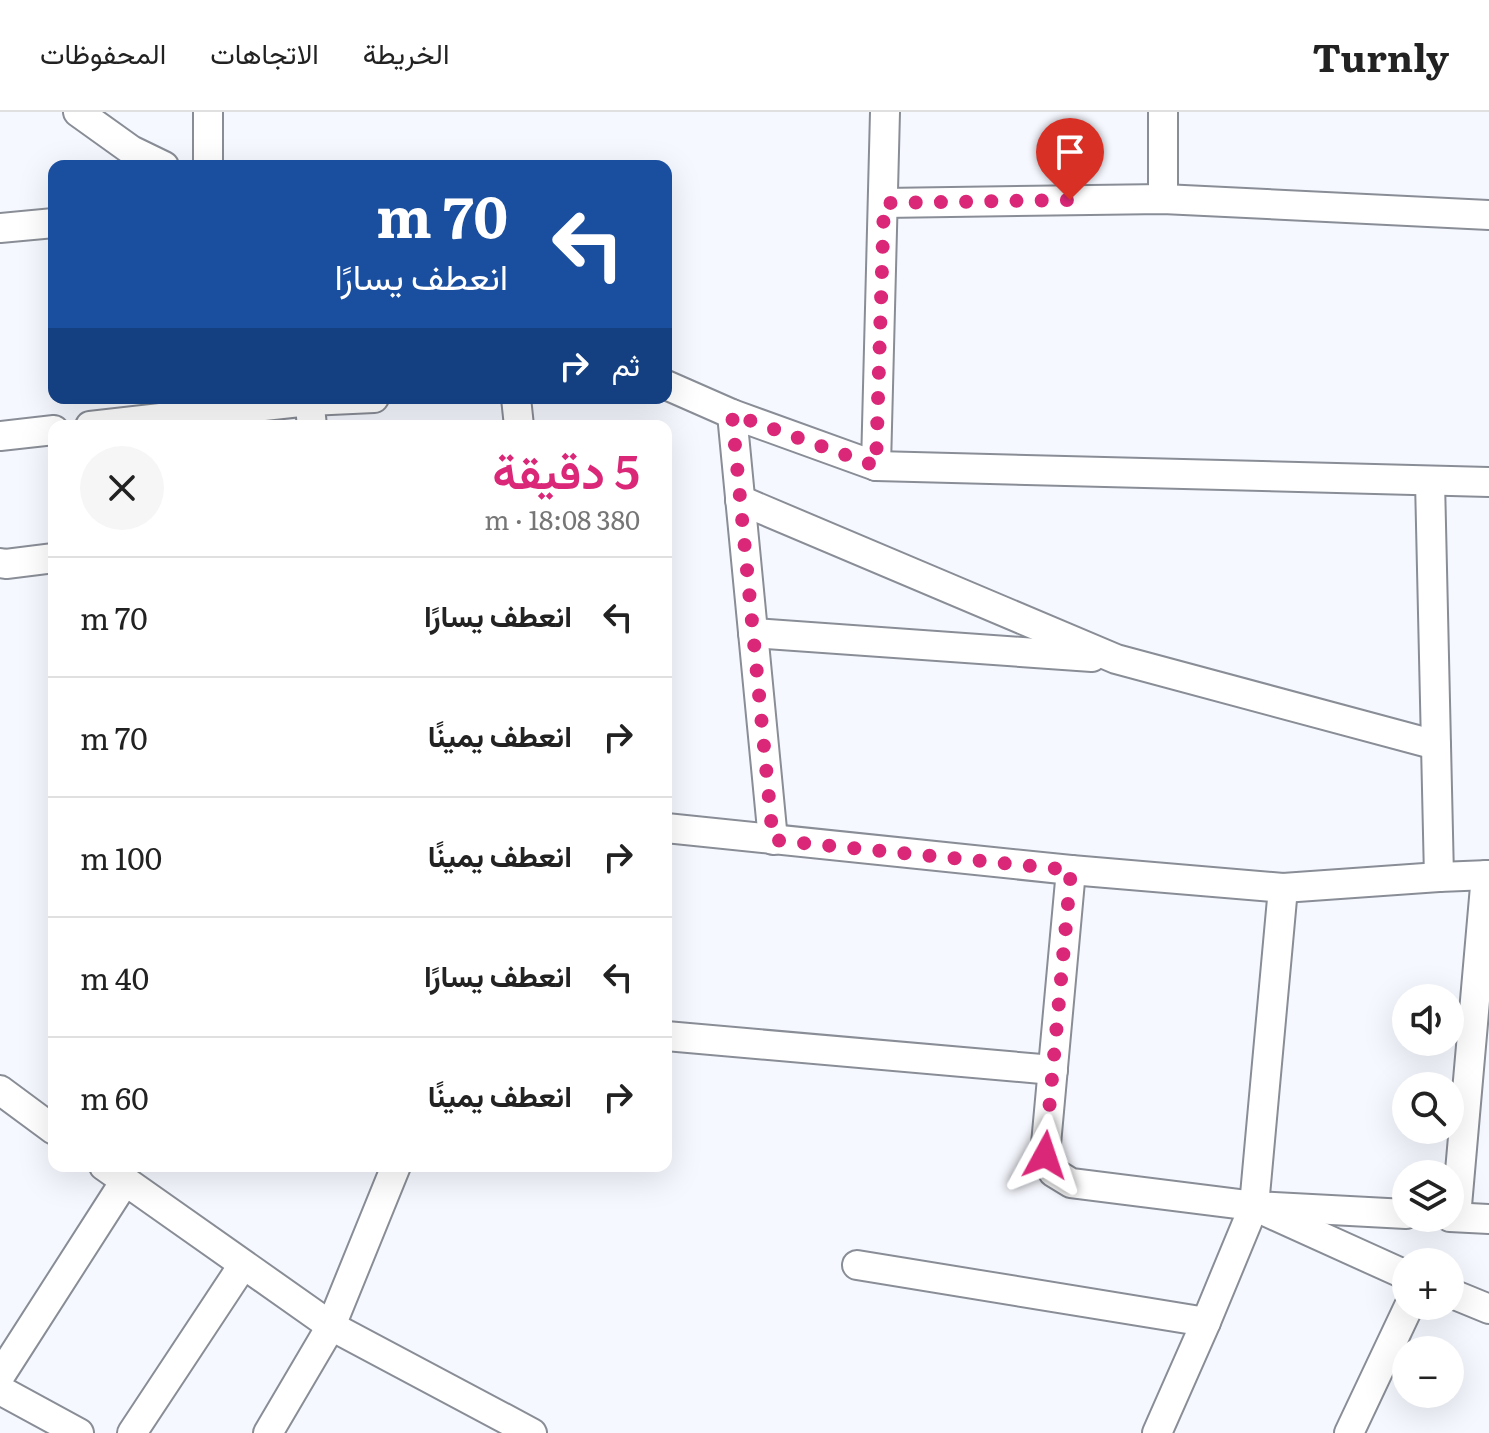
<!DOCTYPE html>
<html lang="ar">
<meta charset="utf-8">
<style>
:root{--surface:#fff;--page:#f6f6f6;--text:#222;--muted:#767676;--line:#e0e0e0;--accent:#db2777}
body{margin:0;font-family:Literata,Vazirmatn,serif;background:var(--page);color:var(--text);direction:rtl;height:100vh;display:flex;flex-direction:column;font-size:30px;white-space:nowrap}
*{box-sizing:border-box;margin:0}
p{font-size:26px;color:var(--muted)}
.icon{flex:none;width:44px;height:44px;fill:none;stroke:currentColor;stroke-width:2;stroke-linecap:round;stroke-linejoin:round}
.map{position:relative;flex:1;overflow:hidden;direction:ltr}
.sheet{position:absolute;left:48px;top:308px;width:624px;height:752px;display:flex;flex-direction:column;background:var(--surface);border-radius:16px;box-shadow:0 8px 32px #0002;direction:rtl}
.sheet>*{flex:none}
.hud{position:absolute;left:48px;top:48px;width:624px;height:244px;border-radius:16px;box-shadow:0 8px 32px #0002;direction:rtl;background:#1a4fa0;color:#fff;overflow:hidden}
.buttons{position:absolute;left:1392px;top:872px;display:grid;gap:16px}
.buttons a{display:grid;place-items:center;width:72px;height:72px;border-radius:50%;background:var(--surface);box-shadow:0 8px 32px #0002;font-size:40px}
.pin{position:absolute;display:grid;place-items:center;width:68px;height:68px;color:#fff;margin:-82px -34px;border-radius:50% 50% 50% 0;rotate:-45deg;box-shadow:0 0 8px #0007}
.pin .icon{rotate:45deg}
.me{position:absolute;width:88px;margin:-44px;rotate:5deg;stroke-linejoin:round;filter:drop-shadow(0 0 6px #0008)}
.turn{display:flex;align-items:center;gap:28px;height:168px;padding:0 32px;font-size:36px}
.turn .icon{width:104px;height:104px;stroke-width:2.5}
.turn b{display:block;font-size:56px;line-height:68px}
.then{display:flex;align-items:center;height:76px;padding:0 32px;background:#0003;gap:16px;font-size:30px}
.round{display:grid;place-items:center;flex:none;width:84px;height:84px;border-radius:42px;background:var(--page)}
.head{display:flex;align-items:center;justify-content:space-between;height:136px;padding:0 32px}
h1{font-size:48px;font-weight:600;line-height:60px;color:var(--accent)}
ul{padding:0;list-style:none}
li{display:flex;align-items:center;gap:24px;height:120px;padding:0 32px;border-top:2px solid var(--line)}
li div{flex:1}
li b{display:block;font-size:30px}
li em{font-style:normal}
header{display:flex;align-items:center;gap:48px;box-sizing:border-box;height:112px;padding:0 40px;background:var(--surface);border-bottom:2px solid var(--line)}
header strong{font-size:38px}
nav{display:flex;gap:44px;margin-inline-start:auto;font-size:28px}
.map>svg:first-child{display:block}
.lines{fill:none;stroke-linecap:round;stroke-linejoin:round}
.minor-casing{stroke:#898d96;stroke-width:32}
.minor{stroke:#fff;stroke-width:28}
.route{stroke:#db2777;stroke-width:14;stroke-dasharray:0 25.2}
</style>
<header>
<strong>Turnly</strong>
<nav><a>الخريطة</a><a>الاتجاهات</a><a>المحفوظات</a></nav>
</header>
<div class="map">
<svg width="1489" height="1321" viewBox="0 0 1489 1321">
<rect width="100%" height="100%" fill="#f6f8ff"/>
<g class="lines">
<defs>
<g id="minor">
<path d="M78 0 131 38 164 54"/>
<path d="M208 0V54"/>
<path d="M1163 0V87"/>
<path d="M884 91 1163 87 1489 103"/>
<path d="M0 116 54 111"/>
<path d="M666 273 732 302 876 354 1489 370"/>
<path d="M309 286 312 314"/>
<path d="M516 286 519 314"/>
<path d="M732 302 773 728"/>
<path d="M90 314 309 289 374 286"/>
<path d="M0 324 54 318"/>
<path d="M876 354 885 0"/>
<path d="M1430 369 1439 765"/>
<path d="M740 388 1116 547 1436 633"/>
<path d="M0 451 6 452 54 446"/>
<path d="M753 521 1092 545"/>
<path d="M666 716 1071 758 1283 776 1439 765 1489 763"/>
<path d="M1071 758 1045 1043 1053 1060 1071 1071 1254 1094 1406 1102"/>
<path d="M666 924 1053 958"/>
<path d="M0 978 54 1018"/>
<path d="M104 1054 331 1214 532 1321"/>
<path d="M1269 1101 1406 1163"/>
<path d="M1450 1105 1489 1107"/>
<path d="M1456 1105 1486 763"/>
<path d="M857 1153 1206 1210"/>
<path d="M1450 1181 1489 1197"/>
<path d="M0 1264 125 1069"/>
<path d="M0 1278 79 1321"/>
<path d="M132 1321 243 1153"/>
<path d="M268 1321 331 1214 396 1054"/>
<path d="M1157 1321 1206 1210 1254 1094 1283 776"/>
<path d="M1349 1321 1409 1194"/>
</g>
</defs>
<use href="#minor" class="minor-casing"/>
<use href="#minor" class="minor"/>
</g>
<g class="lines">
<path class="route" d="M1045 1043 1071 758 773 728 732 302 876 354 884 91 1070 88"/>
</g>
</svg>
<div class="buttons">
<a><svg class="icon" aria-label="sound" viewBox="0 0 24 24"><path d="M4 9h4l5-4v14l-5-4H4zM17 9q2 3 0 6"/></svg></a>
<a><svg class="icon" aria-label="search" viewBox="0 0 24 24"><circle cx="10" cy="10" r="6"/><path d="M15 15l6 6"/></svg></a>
<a><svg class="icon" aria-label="layers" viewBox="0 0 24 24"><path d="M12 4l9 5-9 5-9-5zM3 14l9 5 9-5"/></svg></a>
<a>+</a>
<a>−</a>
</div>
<div class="pin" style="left:1070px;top:88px;background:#d93025"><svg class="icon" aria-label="arrive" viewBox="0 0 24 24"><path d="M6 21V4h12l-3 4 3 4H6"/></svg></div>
<svg class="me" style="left:1045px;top:1043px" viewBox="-20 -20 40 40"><path d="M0-17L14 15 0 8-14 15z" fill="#db2777" stroke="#fff" stroke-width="4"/></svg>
<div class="hud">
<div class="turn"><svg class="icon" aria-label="left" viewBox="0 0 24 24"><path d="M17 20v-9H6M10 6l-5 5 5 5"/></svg><div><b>70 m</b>انعطف يسارًا</div></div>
<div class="then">ثم<svg class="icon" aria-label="right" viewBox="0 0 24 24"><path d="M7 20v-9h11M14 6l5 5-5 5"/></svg></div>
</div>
<section class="sheet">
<div class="head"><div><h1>5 دقيقة</h1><p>380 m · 18:08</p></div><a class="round"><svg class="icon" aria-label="close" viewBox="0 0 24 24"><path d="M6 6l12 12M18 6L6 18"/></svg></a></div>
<ul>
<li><svg class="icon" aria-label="left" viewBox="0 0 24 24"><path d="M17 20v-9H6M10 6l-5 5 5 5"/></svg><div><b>انعطف يسارًا</b></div><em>70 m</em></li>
<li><svg class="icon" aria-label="right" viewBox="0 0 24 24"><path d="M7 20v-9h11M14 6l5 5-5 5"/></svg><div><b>انعطف يمينًا</b></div><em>70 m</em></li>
<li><svg class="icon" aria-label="right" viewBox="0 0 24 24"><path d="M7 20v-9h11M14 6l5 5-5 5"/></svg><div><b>انعطف يمينًا</b></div><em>100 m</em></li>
<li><svg class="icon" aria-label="left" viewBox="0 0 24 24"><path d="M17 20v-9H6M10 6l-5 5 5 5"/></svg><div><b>انعطف يسارًا</b></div><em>40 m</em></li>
<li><svg class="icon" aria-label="right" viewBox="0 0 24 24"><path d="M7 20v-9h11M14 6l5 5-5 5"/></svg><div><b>انعطف يمينًا</b></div><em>60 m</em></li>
</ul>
</section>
</div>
